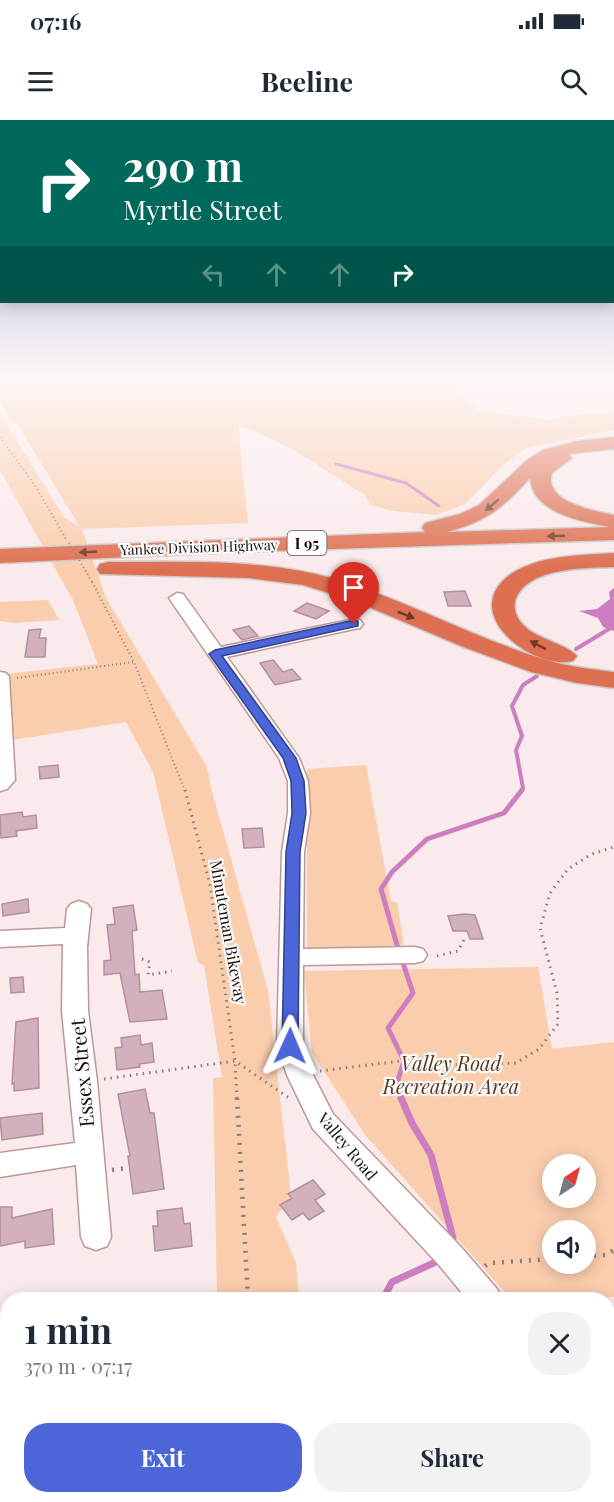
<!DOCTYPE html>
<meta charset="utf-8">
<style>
:root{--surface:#fff;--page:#f2f2f3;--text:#1f2937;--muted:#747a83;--accent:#4c65d9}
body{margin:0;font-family:"Playfair Display",serif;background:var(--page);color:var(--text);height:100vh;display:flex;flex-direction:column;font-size:22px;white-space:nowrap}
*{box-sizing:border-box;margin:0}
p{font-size:20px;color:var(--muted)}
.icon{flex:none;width:33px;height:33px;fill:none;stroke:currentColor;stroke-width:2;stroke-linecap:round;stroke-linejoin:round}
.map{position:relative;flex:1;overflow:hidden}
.sheet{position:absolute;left:0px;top:1172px;width:615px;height:212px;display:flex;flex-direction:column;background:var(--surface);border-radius:24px 24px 0 0;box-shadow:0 3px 15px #0003}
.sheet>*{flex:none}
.top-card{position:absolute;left:0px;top:0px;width:615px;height:183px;box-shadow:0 3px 15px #0003;background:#00695c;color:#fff;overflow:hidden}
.needle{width:39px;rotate:36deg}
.fabs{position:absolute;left:542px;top:1034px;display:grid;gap:12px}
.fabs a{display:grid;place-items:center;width:54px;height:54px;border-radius:50%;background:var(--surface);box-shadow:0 3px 15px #0003;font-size:30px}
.pin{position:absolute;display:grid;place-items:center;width:51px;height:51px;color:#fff;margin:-62px -26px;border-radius:50% 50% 50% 0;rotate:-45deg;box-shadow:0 0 6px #0007}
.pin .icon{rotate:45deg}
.me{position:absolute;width:66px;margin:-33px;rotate:1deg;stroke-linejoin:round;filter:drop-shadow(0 0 4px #0008)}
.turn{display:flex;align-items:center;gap:21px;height:126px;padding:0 24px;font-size:27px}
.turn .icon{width:78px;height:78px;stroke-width:2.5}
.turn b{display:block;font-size:42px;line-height:51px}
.lanes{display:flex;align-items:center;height:57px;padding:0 24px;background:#0003;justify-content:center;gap:30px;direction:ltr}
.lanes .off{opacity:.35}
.round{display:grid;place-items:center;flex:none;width:63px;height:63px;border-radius:24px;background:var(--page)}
.headline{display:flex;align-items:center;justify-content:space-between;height:102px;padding:0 24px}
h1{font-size:36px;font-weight:700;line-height:45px}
.cta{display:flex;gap:12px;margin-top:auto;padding:12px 24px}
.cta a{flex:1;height:69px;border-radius:24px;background:var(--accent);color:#fff;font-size:24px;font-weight:700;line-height:69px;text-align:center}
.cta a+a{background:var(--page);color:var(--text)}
.status{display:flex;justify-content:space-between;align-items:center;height:42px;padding:0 30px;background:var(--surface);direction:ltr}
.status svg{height:16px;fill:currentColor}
header{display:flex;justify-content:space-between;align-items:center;height:78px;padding:0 24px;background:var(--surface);font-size:27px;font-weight:700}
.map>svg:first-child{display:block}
.green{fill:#facdad;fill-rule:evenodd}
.water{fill:#ce7ec0}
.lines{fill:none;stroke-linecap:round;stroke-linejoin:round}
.stream-far3{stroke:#ce7ec0;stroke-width:3}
.stream-far2{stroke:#ce7ec0;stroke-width:4}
.stream-far1{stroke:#ce7ec0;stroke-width:5}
.stream{stroke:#ce7ec0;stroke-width:7}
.building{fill:#d3b0bd;stroke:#b2919d;stroke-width:1.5}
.minor-casing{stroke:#bc9899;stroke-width:3}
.highway-casing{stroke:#ccc9ca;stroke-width:3}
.path-far2{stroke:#8b7d7e;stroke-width:2;stroke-dasharray:1 3;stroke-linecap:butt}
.path-far1{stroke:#8b7d7e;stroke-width:3;stroke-dasharray:1.5 5;stroke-linecap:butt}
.path{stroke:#8b7d7e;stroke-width:4.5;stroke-dasharray:2 7;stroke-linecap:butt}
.minor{fill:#fff;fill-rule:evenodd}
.highway{fill:#de7051;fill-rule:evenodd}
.path-bridge{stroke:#8b7d7e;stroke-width:2;stroke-dasharray:1 3;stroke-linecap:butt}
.oneway{fill:#71382b}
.route{fill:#4c65d9;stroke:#31428d;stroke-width:1.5}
.labels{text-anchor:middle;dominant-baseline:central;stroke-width:4.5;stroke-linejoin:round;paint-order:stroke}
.far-street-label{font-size:14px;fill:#180b0c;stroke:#fcfcfc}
.shield{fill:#fcfcfc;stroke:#5c5354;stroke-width:1.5}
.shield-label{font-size:15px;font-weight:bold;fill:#180b0c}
.street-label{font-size:16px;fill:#180b0c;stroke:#fcfcfc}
.near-park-label{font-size:20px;font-style:italic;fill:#5b381c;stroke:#fcfcfc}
.near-street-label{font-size:20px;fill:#180b0c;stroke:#fcfcfc}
</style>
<div class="status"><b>07:16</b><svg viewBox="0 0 49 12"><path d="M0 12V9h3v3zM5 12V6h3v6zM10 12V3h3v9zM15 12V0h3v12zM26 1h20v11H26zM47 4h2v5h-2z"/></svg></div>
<header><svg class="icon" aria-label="menu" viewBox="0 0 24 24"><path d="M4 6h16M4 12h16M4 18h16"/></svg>Beeline<svg class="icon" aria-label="search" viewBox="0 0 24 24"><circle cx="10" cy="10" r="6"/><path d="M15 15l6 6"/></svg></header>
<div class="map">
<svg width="614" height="1382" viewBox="0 0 614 1382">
<rect width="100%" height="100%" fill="#faeaeb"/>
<g class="green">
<path d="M0 257H454L456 271 480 291 548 300 581 294 614 293V310L526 328 504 344 464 385 435 395 393 391 371 385 364 374C321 349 287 320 238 306L248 403 82 409 106 478 207 647 211 668 268 870 291 1076 276 1097 296 1143 299 1179H217L213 958 222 957 204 845 198 843 153 652 126 602 6 621 4 554 98 544 73 480 0 350V294L64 397 80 407 16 302H12L0 282Z"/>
<path d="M48 480 59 500 14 503 0 501V482Z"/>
<path d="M366 645 391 782H397L404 825 307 831V649Z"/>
<path d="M538 847 552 929 614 922V1177L511 1179 366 1016 312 933 304 851ZM552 1044H585V1077H552ZM552 1110H585V1143H552Z"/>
<rect x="220" y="1376" width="97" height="6"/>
</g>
<path class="water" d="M614 468V511L603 507 598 498 579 491 597 489 610 479 609 472Z"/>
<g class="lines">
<path class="stream-far3" d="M336 344 406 363 439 386"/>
<g class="stream-far2">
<path d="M576 529 609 509"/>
<path d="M521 671 523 668 516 630 522 616 512 586 523 565 537 556"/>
</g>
<g class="stream-far1">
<path d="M399 832 381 769 392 752 427 719 504 693 522 670"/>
<path d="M402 979 396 966 404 941 388 908 413 873 402 840"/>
</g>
<g class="stream">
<path d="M401 978 412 1003 431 1035 453 1118"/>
<path d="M383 1179 392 1162 438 1141"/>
<path d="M385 1376V1382"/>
</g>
</g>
<g class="building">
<path d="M465 471 471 486H448L444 472Z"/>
<path d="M307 483 329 491 316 499 294 491Z"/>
<path d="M249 506 258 516 242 520 233 510Z"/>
<path d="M41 509 39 518H46L45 537H25L29 510Z"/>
<path d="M273 540 283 552 292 549 301 559 275 565 260 543Z"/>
<path d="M58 645 59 657 40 659 39 647Z"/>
<path d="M22 692 23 697 36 695 37 708 16 711 17 716 1 718 0 695Z"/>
<path d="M262 708 264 727 244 728 242 709Z"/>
<path d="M28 779 29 792 3 796 2 784Z"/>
<path d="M133 785 137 810 132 811 135 855 139 854 140 872 162 870 167 899 130 902 120 853 104 855V841L111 840 107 805 115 804 113 788Z"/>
<path d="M465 794 475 795 483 819H470L467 811H453L448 796Z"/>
<path d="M23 857 24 872 11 873 10 858Z"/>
<path d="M38 898 39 968 14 971V963L12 964 16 902Z"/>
<path d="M140 915 141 925 152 923 154 942 139 944 140 947 117 950 115 928 122 927 121 918Z"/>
<path d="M145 969 150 993H154L164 1069 133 1074 128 1036H130L118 974Z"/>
<path d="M42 993 43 1014 2 1020 0 998Z"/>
<path d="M313 1060 325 1074 315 1080 324 1091 309 1100 303 1093 292 1100 280 1085 292 1078 288 1074Z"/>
<path d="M0 1087H12V1098L52 1089 54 1124 25 1128V1121L0 1126Z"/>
<path d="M182 1088 184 1104 190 1103 192 1126 155 1131 153 1106H158L157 1091Z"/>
</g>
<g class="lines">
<defs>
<g id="minor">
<path d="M177 473 183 474 221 527 354 499 360 500 363 504 360 508 354 509 227 537 299 638 308 661 310 693 304 732 303 829 415 827 423 829 427 835 423 841 415 843 303 845V926L313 955 333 994 461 1127 497 1169 502 1179H467L439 1145 313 1009 287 955 277 926 282 732 288 693V661L279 638 169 478Z"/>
<path d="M0 552 6 553 9 557 15 660 7 669 0 671Z"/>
<path d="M79 781 87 784 91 789 87 827 88 891 97 961 111 1117 107 1126 96 1130 85 1126 81 1117 76 1045 0 1057V1033L75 1023 62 891 63 824 0 827V811L65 808 67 789 71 784Z"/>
<path d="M567 1376H603L606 1382H570Z"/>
</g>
<g id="highway">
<path d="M614 317V329L569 334 572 338 552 353C543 382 594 391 614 395V420L235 432 0 443V429L425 412 422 408 425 403 460 394 479 385 527 340 543 330 577 321ZM530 358C532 393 582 402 610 407L447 412C486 402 504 387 530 358Z"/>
<path d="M614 433V447C586 448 524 447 515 482 513 494 520 503 529 510 541 519 569 526 577 536L573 541C534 551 456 493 511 454 539 435 582 435 614 433Z"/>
<path d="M108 442C185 442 264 438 339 460 410 482 476 519 547 540 569 547 591 549 614 552V568L577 563 531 552 461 526 357 482 303 465 249 458 100 454 97 449 100 444Z"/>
</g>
</defs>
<use href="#minor" class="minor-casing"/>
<use href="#highway" class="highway-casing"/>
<g class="path-far2">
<path d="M0 317 36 367 66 419"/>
<path d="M92 462 134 542 185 671"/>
<path d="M17 558 134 542"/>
</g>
<g class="path-far1">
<path d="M185 670 210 765 235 941 237 979"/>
<path d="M437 836 458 831 466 816"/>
<path d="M142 839 150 842 148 855 172 851"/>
<path d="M320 951 400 941 461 945 516 943 539 929 558 904 557 873 540 808 550 773 568 749 592 734 614 727"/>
<path d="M104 959 235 941 289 978"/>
</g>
<g class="path">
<path d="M237 978 248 1179"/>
<path d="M112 1050 127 1048"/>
<path d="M585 1136 606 1135 614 1130"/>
<path d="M485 1146 489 1143 552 1139"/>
<path d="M258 1376V1382"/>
</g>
<use href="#minor" class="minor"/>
<use href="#highway" class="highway"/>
<path class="path-bridge" d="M69 423 92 462"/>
</g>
<defs><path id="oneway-solid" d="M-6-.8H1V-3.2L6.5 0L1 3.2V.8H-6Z" transform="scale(1.5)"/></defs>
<g class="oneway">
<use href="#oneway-solid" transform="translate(492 385) rotate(140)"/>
<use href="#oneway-solid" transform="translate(556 416) rotate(178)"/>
<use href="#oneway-solid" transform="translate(88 432) rotate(177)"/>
<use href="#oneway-solid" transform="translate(406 495) rotate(22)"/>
<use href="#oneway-solid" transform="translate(538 525) rotate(-153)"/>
</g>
<linearGradient id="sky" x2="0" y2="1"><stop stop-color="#9d9ed8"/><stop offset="0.57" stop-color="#fdf6f6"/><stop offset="1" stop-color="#fdf6f6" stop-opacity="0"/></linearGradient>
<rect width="614" height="451" fill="url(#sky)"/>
<path class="route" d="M354 500 358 501V506L222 536 296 638 304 661 306 693 300 732 298 926 296 931 290 932 284 931 282 926 286 732 292 693 291 661 283 638 209 534 215 530Z"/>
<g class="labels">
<g class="far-street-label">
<text transform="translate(199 427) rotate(-2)">Yankee Division Highway</text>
</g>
<rect class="shield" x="287.5" y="411" width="39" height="24" rx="4.5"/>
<g class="shield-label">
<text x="307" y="423">I 95</text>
</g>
<g class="street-label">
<text transform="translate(229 812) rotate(80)">Minuteman Bikeway</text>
<text transform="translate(348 1026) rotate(50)">Valley Road</text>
</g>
<g class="near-park-label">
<text x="451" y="942">Valley Road<tspan x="451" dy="23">Recreation Area</tspan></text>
</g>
<g class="near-street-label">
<text transform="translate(81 953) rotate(-95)">Essex Street</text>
</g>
</g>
</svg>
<div class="fabs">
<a><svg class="needle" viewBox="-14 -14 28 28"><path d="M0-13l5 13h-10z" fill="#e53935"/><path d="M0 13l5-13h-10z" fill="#747a83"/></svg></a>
<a><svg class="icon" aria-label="sound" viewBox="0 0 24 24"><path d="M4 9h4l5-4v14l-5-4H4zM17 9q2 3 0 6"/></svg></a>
</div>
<div class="pin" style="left:354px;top:504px;background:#d93025"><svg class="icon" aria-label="arrive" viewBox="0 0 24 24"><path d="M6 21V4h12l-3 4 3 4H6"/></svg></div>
<svg class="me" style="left:290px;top:926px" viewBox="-20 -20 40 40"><path d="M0-17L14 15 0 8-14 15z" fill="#4c65d9" stroke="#fff" stroke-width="4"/></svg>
<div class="top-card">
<div class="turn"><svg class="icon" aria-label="right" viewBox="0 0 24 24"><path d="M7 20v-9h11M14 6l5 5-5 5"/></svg><div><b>290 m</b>Myrtle Street</div></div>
<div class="lanes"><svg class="icon off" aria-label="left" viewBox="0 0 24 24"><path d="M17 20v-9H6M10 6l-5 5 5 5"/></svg><svg class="icon off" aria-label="ahead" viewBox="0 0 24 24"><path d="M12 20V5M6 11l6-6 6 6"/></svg><svg class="icon off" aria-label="ahead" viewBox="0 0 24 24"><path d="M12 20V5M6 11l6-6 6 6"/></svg><svg class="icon" aria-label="right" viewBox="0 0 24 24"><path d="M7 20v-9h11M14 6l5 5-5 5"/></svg></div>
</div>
<section class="sheet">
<div class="headline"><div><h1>1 min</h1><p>370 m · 07:17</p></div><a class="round"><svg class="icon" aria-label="close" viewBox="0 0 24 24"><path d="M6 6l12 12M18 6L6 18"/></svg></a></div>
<div class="cta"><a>Exit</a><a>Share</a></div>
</section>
</div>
